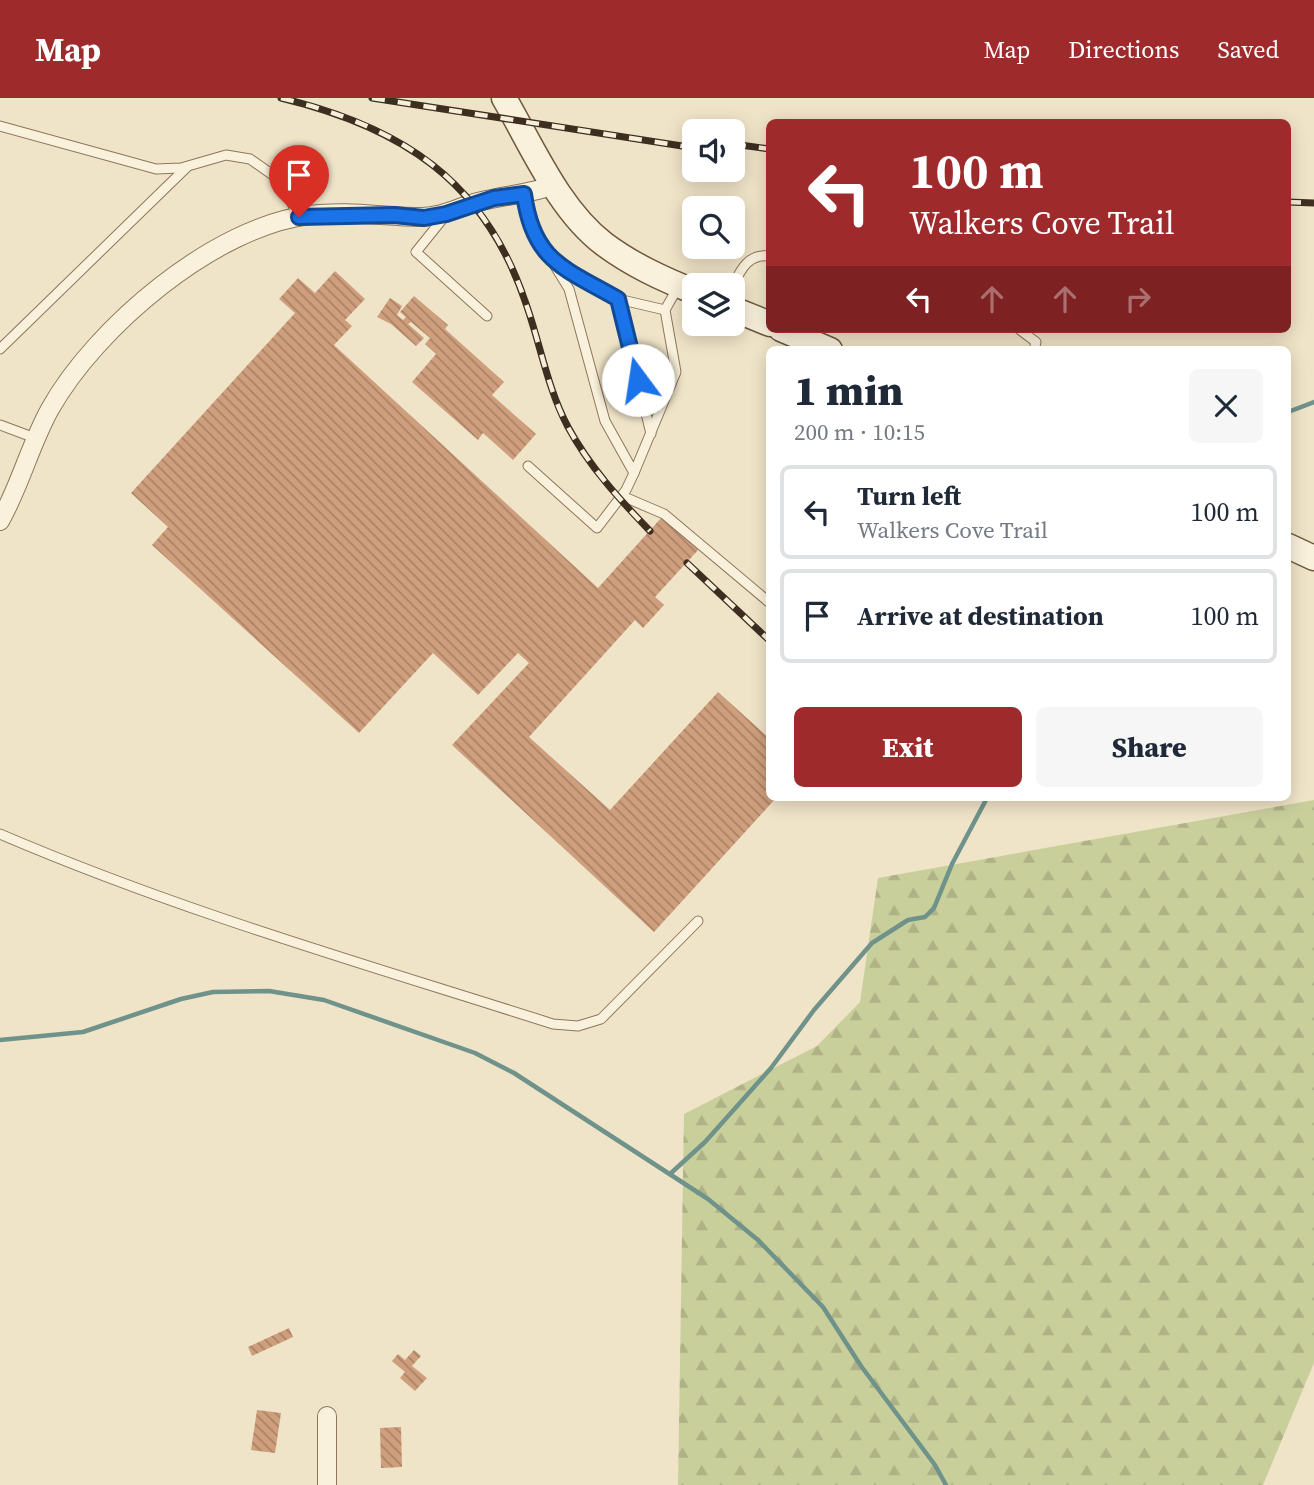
<!DOCTYPE html>
<meta charset="utf-8">
<style>
:root{--surface:#fff;--page:#f6f6f7;--text:#1f2937;--muted:#747a83;--line:#e0e1e3;--accent:#9e2a2b}
body{margin:0;font-family:"Source Serif 4",serif;background:var(--page);color:var(--text);height:100vh;display:flex;flex-direction:column;font-size:26px;white-space:nowrap}
*{box-sizing:border-box;margin:0}
p{font-size:23px;color:var(--muted)}
.icon{flex:none;width:38px;height:38px;fill:none;stroke:currentColor;stroke-width:2;stroke-linecap:round;stroke-linejoin:round}
.map{position:relative;flex:1;overflow:hidden}
.sheet{position:absolute;left:766px;top:248px;width:525px;height:455px;display:flex;flex-direction:column;background:var(--surface);border-radius:10px;box-shadow:0 4px 18px #0003}
.sheet>*{flex:none}
.hud{position:absolute;left:766px;top:21px;width:525px;height:214px;border-radius:10px;box-shadow:0 4px 18px #0003;background:#9e2a2b;color:#fff;overflow:hidden}
.controls{position:absolute;left:682px;top:21px;display:grid;gap:14px}
.controls a{display:grid;place-items:center;width:63px;height:63px;border-radius:10px;background:var(--surface);box-shadow:0 4px 18px #0003;font-size:35px}
.pin{position:absolute;display:grid;place-items:center;width:60px;height:60px;color:#fff;margin:-72px -30px;border-radius:50% 50% 50% 0;rotate:-45deg;box-shadow:0 0 7px #0007}
.pin .icon{rotate:45deg}
.me{position:absolute;width:77px;margin:-38px;rotate:346deg;stroke-linejoin:round;filter:drop-shadow(0 0 5px #0008)}
.turn{display:flex;align-items:center;gap:24px;height:147px;padding:0 28px;font-size:32px}
.turn .icon{width:91px;height:91px;stroke-width:2.5}
.turn b{display:block;font-size:49px;line-height:60px}
.lanes{display:flex;align-items:center;height:66px;padding:0 28px;background:#0003;justify-content:center;gap:35px;direction:ltr}
.lanes .off{opacity:.35}
.round{display:grid;place-items:center;flex:none;width:74px;height:74px;border-radius:10px;background:var(--page)}
.summary{display:flex;align-items:center;justify-content:space-between;height:119px;padding:0 28px}
h1{font-size:42px;font-weight:800;line-height:52px}
.button{display:flex;gap:14px;margin-top:auto;padding:14px 28px}
.button a{flex:1;height:80px;border-radius:10px;background:var(--accent);color:#fff;font-size:28px;font-weight:800;line-height:80px;text-align:center}
.button a+a{background:var(--page);color:var(--text)}
ul{padding:0;list-style:none}
li{display:flex;align-items:center;gap:21px;height:94px;margin:0 14px 10px;padding:0 14px;border:4px solid var(--line);border-radius:10px}
li div{flex:1}
li b{display:block;font-size:26px}
li em{font-style:normal}
header{display:flex;align-items:center;gap:42px;box-sizing:border-box;height:98px;padding:0 35px;background:var(--accent);color:#fff}
header strong{font-size:33px}
nav{display:flex;gap:38px;margin-inline-start:auto;font-size:24px}
.map>svg:first-child{display:block}
.forest{fill:url(#forest-firs)}
.lines{fill:none;stroke-linecap:round;stroke-linejoin:round}
.stream{stroke:#6f938a;stroke-width:4.5}
.building{fill:url(#building-back-hatch)}
.lane-casing{stroke:#8d765c;stroke-width:11}
.street-casing{stroke:#8d765c;stroke-width:20}
.secondary-casing{stroke:#6f573f;stroke-width:27}
.lane{stroke:#faf1dc;stroke-width:9}
.street{stroke:#faf1dc;stroke-width:18}
.secondary{stroke:#faf1dc;stroke-width:24}
.rail-casing{stroke:#3d2e20;stroke-width:7}
.rail{stroke:#f7eed8;stroke-width:4.5;stroke-dasharray:13;stroke-linecap:butt}
.route-casing{stroke:#114b97;stroke-width:18}
.route{stroke:#1a73e8;stroke-width:12}
</style>
<header>
<strong>Map</strong>
<nav><a>Map</a><a>Directions</a><a>Saved</a></nav>
</header>
<div class="map">
<svg width="1314" height="1387" viewBox="0 0 1314 1387">
<defs>
<pattern id="forest-firs" width="22" height="20" patternUnits="userSpaceOnUse" patternTransform="scale(1.75)"><rect width="22" height="20" fill="#c9cf9b"/><path d="M5 1l3.5 6h-7zM16 11l3.5 6h-7z" fill="#aeb285"/></pattern>
<pattern id="building-back-hatch" width="6" height="6" patternUnits="userSpaceOnUse" patternTransform="scale(1.75)"><rect width="6" height="6" fill="#cf9f7d"/><path d="M-1 5l2 2M0 0l6 6M5-1l2 2" fill="none" stroke="#a98266"/></pattern>
</defs>
<rect width="100%" height="100%" fill="#f0e4c8"/>
<path class="forest" d="M1314 702V1265L1263 1387H678L684 1016 817 948 860 904 878 780Z"/>
<g class="lines">
<g class="stream">
<path d="M1288 314 1314 304"/>
<path d="M0 942 83 934 181 901 213 894 269 893 324 902 475 955 514 975 708 1101 758 1142 823 1209 861 1268 935 1367 946 1387"/>
<path d="M670 1076 705 1044 771 970 814 912 872 845 908 822 925 819 934 810 952 766 987 700"/>
</g>
</g>
<g class="building">
<path d="M335 173 365 201 345 222 352 228 334 247 598 490 662 419 699 451 655 499 664 507 643 530 635 522 529 639 610 712 718 594 770 641V700H776L654 834 452 647 529 565 518 555 478 597 433 555 359 635 152 447 168 429 131 395 295 215 279 201 298 180 315 195Z"/>
<path d="M414 198 448 227 445 231 504 284 492 297 536 336 513 362 483 335 478 342 412 284 436 256 425 246 430 240 411 224 408 226 424 240 416 248 391 226 377 219 390 200 402 208 397 217 403 222 406 219 400 214Z"/>
<path d="M289 1230 293 1239 252 1258 248 1249Z"/>
<path d="M414 1252 421 1258 412 1268 427 1280 415 1293 400 1280 405 1274 392 1263 398 1256 405 1262Z"/>
<path d="M257 1312 281 1315 275 1355 251 1352Z"/>
<path d="M401 1329 402 1369 381 1370 380 1330Z"/>
</g>
<g class="lines">
<defs>
<g id="lane">
<path d="M0 28 156 71 181 70 226 57 250 61 280 82 299 119"/>
<path d="M524 96 534 140 550 160 618 201 665 212 678 189"/>
<path d="M445 118 416 154 487 218"/>
<path d="M550 160 569 191 605 323 634 375 676 274 665 212"/>
<path d="M733 187C741 171 749 155 770 158"/>
<path d="M618 201 651 336"/>
<path d="M1019 231 1036 244 1034 252"/>
<path d="M0 251 187 69"/>
<path d="M0 327 35 340"/>
<path d="M528 368 597 430 626 392 634 375"/>
<path d="M622 398 664 416 770 505"/>
<path d="M0 736C182 814 365 866 553 926L578 928 601 921 698 823"/>
</g>
<g id="street">
<path d="M0 423C20 388 30 347 50 311 96 229 215 128 310 117 347 112 385 119 422 119 442 119 459 109 478 104 504 97 530 96 555 87"/>
<path d="M327 1387V1318"/>
</g>
<g id="secondary">
<path d="M504 0C532 48 559 112 604 146 632 167 663 181 695 194"/>
<path d="M733 211 770 226"/>
<path d="M781 231 830 252"/>
<path d="M1288 448 1314 460"/>
</g>
</defs>
<use href="#lane" class="lane-casing"/>
<use href="#street" class="street-casing"/>
<use href="#secondary" class="secondary-casing"/>
<use href="#lane" class="lane"/>
<use href="#street" class="street"/>
<use href="#secondary" class="secondary"/>
<defs>
<g id="rail">
<path d="M281 0C401 29 484 82 525 203 540 244 547 290 568 329 589 368 619 401 650 433"/>
<path d="M372 0 695 50"/>
<path d="M733 46 770 51"/>
<path d="M1288 104 1314 105"/>
<path d="M687 465 770 543"/>
</g>
</defs>
<use href="#rail" class="rail-casing"/>
<use href="#rail" class="rail"/>
</g>
<g class="lines">
<defs>
<path id="route" d="M299 119 394 117 424 120 446 116 494 100 524 96C533 163 564 170 618 201L638 282"/>
</defs>
<use href="#route" class="route-casing"/>
<use href="#route" class="route"/>
</g>
</svg>
<div class="controls">
<a><svg class="icon" aria-label="sound" viewBox="0 0 24 24"><path d="M4 9h4l5-4v14l-5-4H4zM17 9q2 3 0 6"/></svg></a>
<a><svg class="icon" aria-label="search" viewBox="0 0 24 24"><circle cx="10" cy="10" r="6"/><path d="M15 15l6 6"/></svg></a>
<a><svg class="icon" aria-label="layers" viewBox="0 0 24 24"><path d="M12 4l9 5-9 5-9-5zM3 14l9 5 9-5"/></svg></a>
</div>
<div class="pin" style="left:299px;top:119px;background:#d93025"><svg class="icon" aria-label="arrive" viewBox="0 0 24 24"><path d="M6 21V4h12l-3 4 3 4H6"/></svg></div>
<svg class="me" style="left:638px;top:282px" viewBox="-20 -20 40 40"><circle r="19" fill="#fff"/><path d="M0-13L10 11 0 6-10 11z" fill="#1a73e8"/></svg>
<div class="hud">
<div class="turn"><svg class="icon" aria-label="left" viewBox="0 0 24 24"><path d="M17 20v-9H6M10 6l-5 5 5 5"/></svg><div><b>100 m</b>Walkers Cove Trail</div></div>
<div class="lanes"><svg class="icon" aria-label="left" viewBox="0 0 24 24"><path d="M17 20v-9H6M10 6l-5 5 5 5"/></svg><svg class="icon off" aria-label="ahead" viewBox="0 0 24 24"><path d="M12 20V5M6 11l6-6 6 6"/></svg><svg class="icon off" aria-label="ahead" viewBox="0 0 24 24"><path d="M12 20V5M6 11l6-6 6 6"/></svg><svg class="icon off" aria-label="right" viewBox="0 0 24 24"><path d="M7 20v-9h11M14 6l5 5-5 5"/></svg></div>
</div>
<section class="sheet">
<div class="summary"><div><h1>1 min</h1><p>200 m · 10:15</p></div><a class="round"><svg class="icon" aria-label="close" viewBox="0 0 24 24"><path d="M6 6l12 12M18 6L6 18"/></svg></a></div>
<ul>
<li><svg class="icon" aria-label="left" viewBox="0 0 24 24"><path d="M17 20v-9H6M10 6l-5 5 5 5"/></svg><div><b>Turn left</b><p>Walkers Cove Trail</p></div><em>100 m</em></li>
<li><svg class="icon" aria-label="arrive" viewBox="0 0 24 24"><path d="M6 21V4h12l-3 4 3 4H6"/></svg><div><b>Arrive at destination</b></div><em>100 m</em></li>
</ul>
<div class="button"><a>Exit</a><a>Share</a></div>
</section>
</div>
